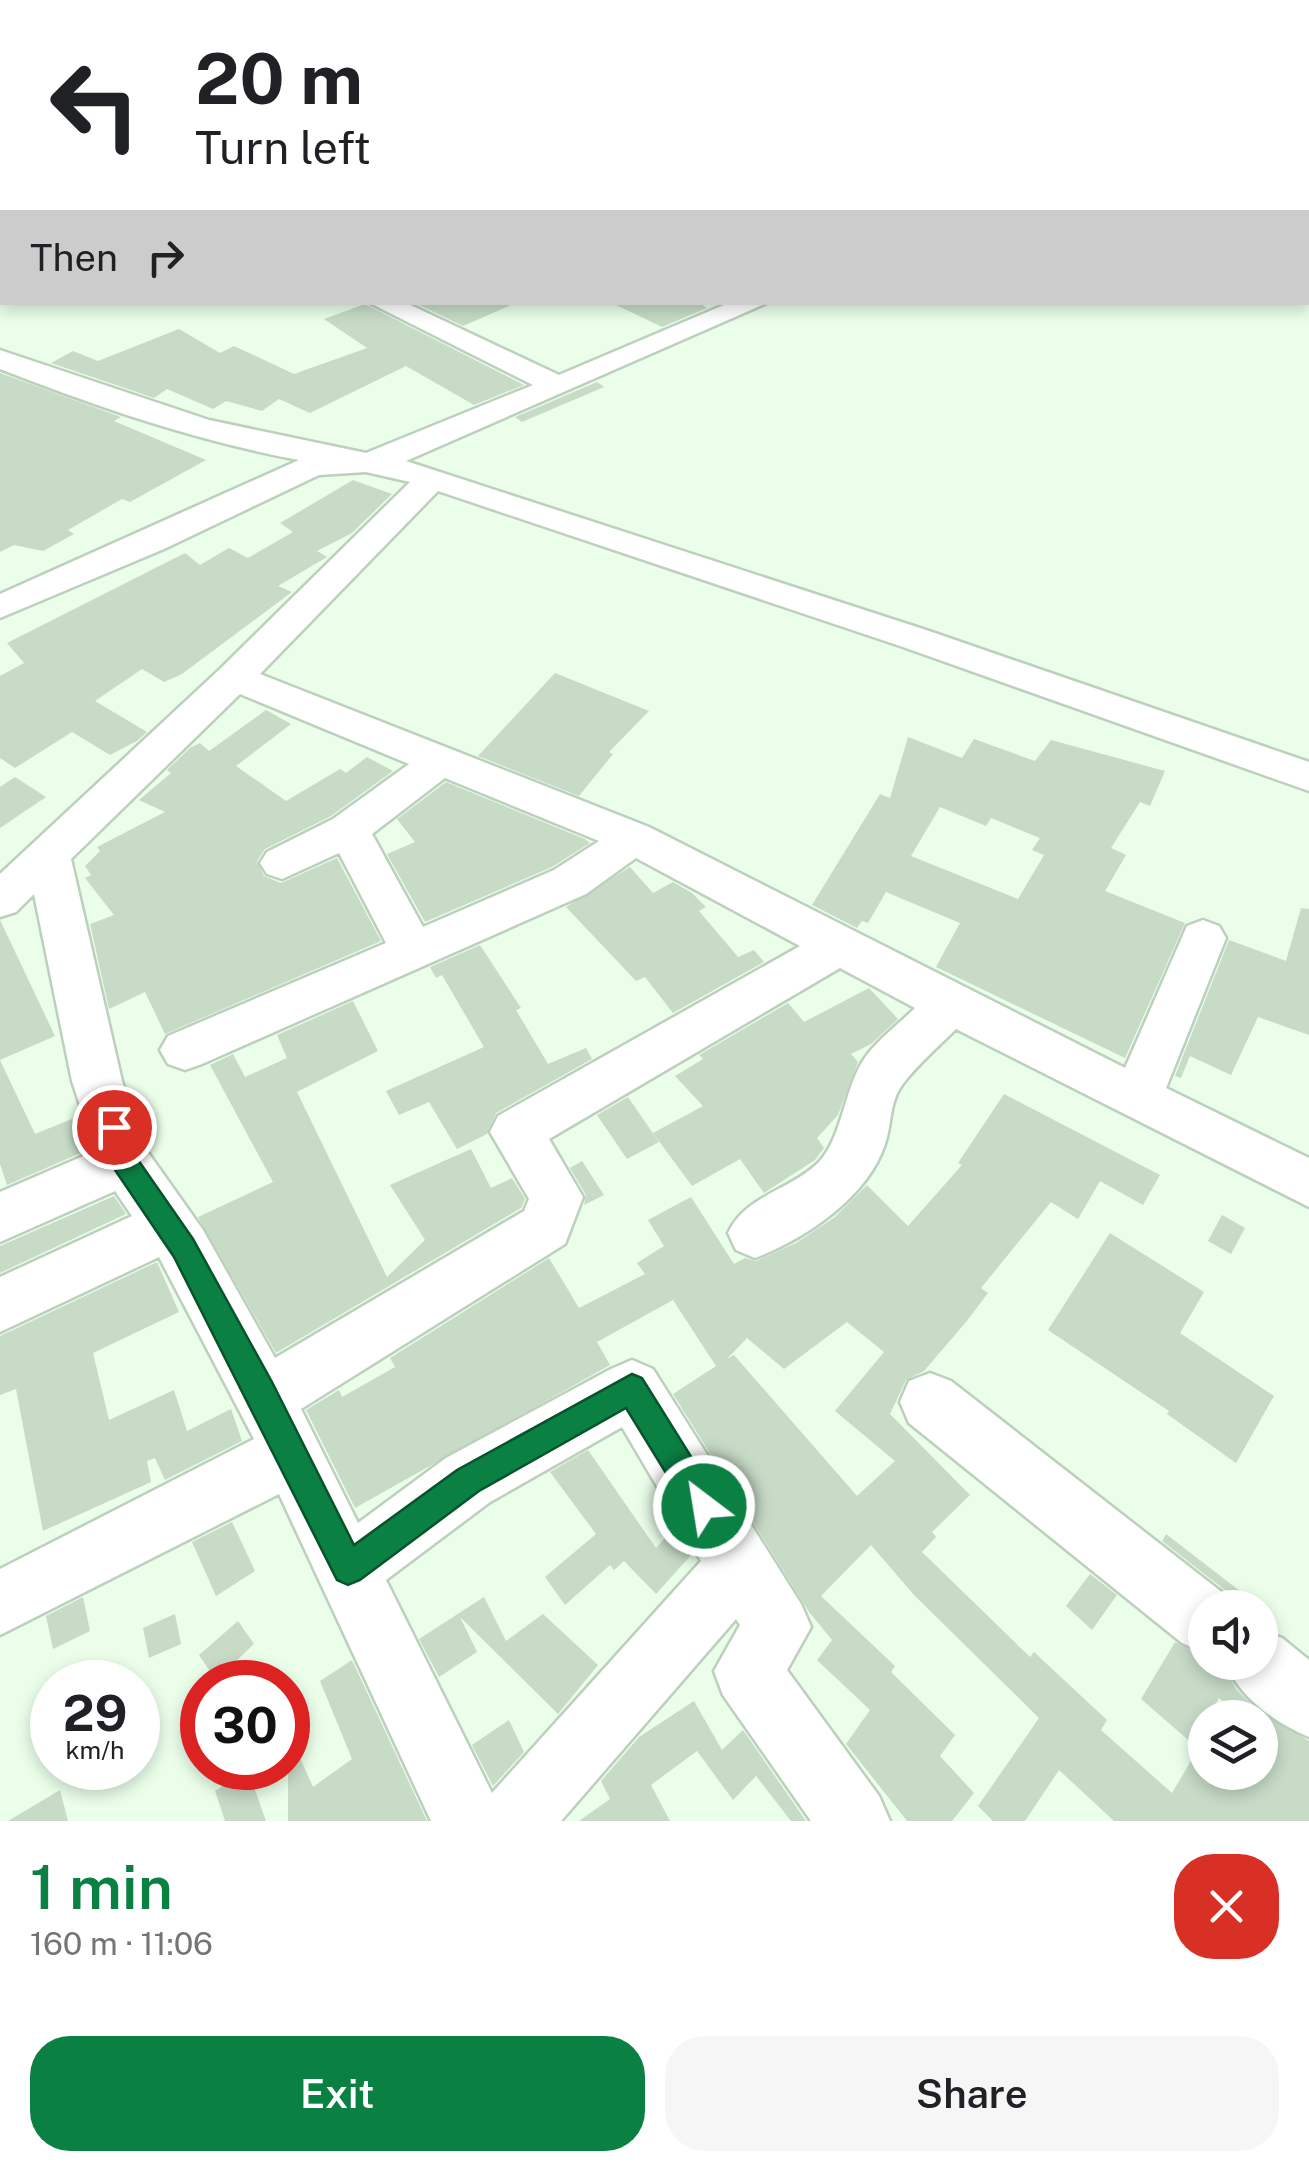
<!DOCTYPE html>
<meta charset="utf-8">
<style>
:root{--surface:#fff;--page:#f6f6f6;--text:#202124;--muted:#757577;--accent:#0b8043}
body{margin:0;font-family:"Public Sans",sans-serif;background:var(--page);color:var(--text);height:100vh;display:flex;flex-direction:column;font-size:38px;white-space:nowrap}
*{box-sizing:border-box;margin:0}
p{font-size:32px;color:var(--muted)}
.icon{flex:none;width:55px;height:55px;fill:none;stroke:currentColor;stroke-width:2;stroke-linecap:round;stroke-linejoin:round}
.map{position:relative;height:1821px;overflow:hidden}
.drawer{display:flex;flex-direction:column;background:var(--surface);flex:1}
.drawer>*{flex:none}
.hud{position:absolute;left:0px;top:0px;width:1310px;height:305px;box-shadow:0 5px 15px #0003;background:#fff;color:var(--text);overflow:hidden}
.controls{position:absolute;left:1188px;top:1590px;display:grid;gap:20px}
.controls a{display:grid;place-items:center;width:90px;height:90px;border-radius:50%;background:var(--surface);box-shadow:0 5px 15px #0003;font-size:50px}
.speed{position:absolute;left:30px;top:1660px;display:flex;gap:20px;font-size:50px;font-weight:700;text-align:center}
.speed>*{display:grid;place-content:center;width:130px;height:130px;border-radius:50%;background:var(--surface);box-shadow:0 5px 15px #0003;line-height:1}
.speed small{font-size:25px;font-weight:400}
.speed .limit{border:15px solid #d22;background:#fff;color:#111}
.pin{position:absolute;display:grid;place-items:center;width:85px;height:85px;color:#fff;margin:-42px;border:5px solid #fff;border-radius:50%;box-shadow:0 2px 10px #0007}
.me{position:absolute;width:110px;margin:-55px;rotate:329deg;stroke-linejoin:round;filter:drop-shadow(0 0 8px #0008)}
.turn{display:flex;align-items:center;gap:35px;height:210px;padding:0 30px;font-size:45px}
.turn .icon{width:130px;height:130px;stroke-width:2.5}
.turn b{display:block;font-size:70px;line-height:85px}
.then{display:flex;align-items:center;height:95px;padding:0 30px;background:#0003;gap:20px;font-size:38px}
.round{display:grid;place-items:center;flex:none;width:105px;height:105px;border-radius:40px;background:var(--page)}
.summary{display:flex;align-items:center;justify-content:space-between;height:170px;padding:0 30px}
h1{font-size:60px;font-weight:600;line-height:75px;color:var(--accent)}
.cta{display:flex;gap:20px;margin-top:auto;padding:20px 30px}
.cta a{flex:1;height:115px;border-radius:40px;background:var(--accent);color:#fff;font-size:40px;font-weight:600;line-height:115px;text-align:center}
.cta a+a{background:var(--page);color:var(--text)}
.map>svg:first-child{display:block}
.building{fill:#c7dbc7;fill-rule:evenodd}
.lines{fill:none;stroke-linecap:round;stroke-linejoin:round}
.minor-casing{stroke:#bdd0bd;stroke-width:5}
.minor{fill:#fff;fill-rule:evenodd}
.route{fill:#0b8043;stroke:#07532c;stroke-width:2.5}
</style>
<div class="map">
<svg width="1309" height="1821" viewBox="0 0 1309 1821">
<rect width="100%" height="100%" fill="#eafeea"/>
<g class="building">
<path d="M518 302 463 326 417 304 422 302Z"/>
<path d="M610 302H698L707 308 662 327Z"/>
<path d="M365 304 524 385 474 405 406 366 310 413 279 399 262 411 226 401 213 409 167 389 154 398 51 363 73 351 98 361 179 329 220 353 234 346 294 374 367 348 324 319Z"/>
<path d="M0 373 121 417 114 421 206 460 130 502 122 499 68 530 74 534 43 551 14 545 0 552Z"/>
<path d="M597 382 604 387 522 422 515 417Z"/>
<path d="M353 480 392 494 352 533 317 551 327 557 278 586 292 592 182 674 164 682 142 669 95 701 147 732 137 741 110 755 72 732 15 768 0 758V676L24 663 7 643 185 553 200 565 229 548 248 558 293 532 280 523Z"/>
<path d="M555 673 649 711 609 752 613 754 579 796 478 756Z"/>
<path d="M266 710 291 724 236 766 286 801 340 769 346 773 367 757 393 771 331 816 265 849 257 861 264 876 281 883 337 858 381 941 165 1034 145 992 109 1009 90 924 114 915 85 878 91 875 85 866 100 851 97 847 165 812 139 800 171 773 167 770 190 748 200 743 209 751Z"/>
<path d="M908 737 962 758 974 739 1035 761 1051 740 1165 771 1150 806 1140 802 1111 848 1126 855 1105 891 1185 923 1125 1058 936 967 960 923 886 892 868 923 862 921 857 928 812 905 880 794 890 798ZM940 807 986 826 991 818 1040 838 1032 850 1044 855 1018 899 911 856Z"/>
<path d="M15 777 46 797 0 828V787Z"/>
<path d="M446 782 585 839 590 843 552 867 425 922 387 854 415 842 397 819Z"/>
<path d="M630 867 653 893 673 882 692 893 706 907 699 911 738 957 754 950 764 962 673 1013 645 977 636 981 566 907Z"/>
<path d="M1301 908 1309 909V1035L1258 1017 1231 1075 1190 1056 1181 1078 1175 1076 1229 940 1286 961Z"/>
<path d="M0 920 55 1036 0 1060Z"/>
<path d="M480 945 521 1008 516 1010 548 1064 586 1048 592 1059 496 1113 487 1134 457 1149 429 1102 399 1115 386 1091 484 1047 442 975 436 978 430 967Z"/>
<path d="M869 988 898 1019 871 1044 851 1054 858 1062 838 1115 817 1138 824 1148 815 1160 764 1193 740 1159 692 1186 653 1133 703 1106 675 1076 703 1059 699 1055 788 1003 804 1022Z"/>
<path d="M353 1001 378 1051 297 1092 387 1277 425 1240 390 1185 471 1149 491 1188 512 1178 525 1199 521 1208 276 1353 198 1217 273 1182 210 1065 233 1054 245 1077 287 1058 277 1035Z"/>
<path d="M0 1060 35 1134 79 1116 90 1149 7 1185 0 1164Z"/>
<path d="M1004 1094 1160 1175 1143 1205 1100 1181 1078 1219 1051 1202 981 1288 988 1293 966 1322 924 1371 906 1380 890 1414 970 1495 932 1532 936 1537 922 1552 1030 1657 1034 1652 1107 1720 1101 1730 1172 1793 1205 1737V1772H1260V1718H1245L1219 1698 1193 1744 1141 1699 1175 1642 1205 1657V1662H1222L1236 1689 1257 1710 1309 1741V1821H1114L1059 1770 1025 1821H993L978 1806 1039 1718 914 1595 871 1545 821 1596 895 1666 891 1672 955 1735 940 1756 974 1793 952 1821H907L846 1744 870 1710 817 1660 832 1640 809 1612 673 1394 716 1366 673 1300 597 1342 610 1365 355 1508 306 1410 339 1390 342 1397 395 1367 390 1358 549 1258 579 1308 645 1274 637 1263 664 1246 648 1220 691 1197 734 1264 745 1258 756 1261 796 1243 835 1217 867 1185 908 1226 962 1165 958 1163ZM847 1322 884 1352 835 1411 895 1461 857 1496 734 1355 727 1359 747 1338 784 1369Z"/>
<path d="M628 1097 659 1142 627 1159 597 1115Z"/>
<path d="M582 1161 604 1195 584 1205 586 1195 570 1168Z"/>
<path d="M114 1196 126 1214 0 1273V1246Z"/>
<path d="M1222 1215 1245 1228 1231 1254 1208 1241Z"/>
<path d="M1110 1233 1204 1292 1180 1333 1274 1396 1236 1463 1167 1414 1169 1411 1048 1330Z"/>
<path d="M157 1262 179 1312 93 1353 109 1420 174 1390 187 1431 231 1409 242 1441 165 1480 155 1458 147 1461 151 1482 43 1531 16 1389 0 1395V1336Z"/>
<path d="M588 1450 656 1548 676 1526 692 1554 656 1594 624 1561 614 1570 610 1565 565 1605 545 1577 596 1534 550 1472Z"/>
<path d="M232 1522 255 1571 216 1596 192 1542Z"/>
<path d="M1166 1534 1262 1608H1237L1230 1594 1162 1541Z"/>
<path d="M1090 1574 1117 1595 1092 1630 1066 1606Z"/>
<path d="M83 1597 90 1631 53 1649 46 1616Z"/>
<path d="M484 1597 506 1641 543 1614 598 1665 558 1714 460 1617 477 1652 439 1677 419 1639Z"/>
<path d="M175 1614 181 1644 149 1658 143 1628Z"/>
<path d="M238 1621 254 1644 216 1680 199 1655Z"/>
<path d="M352 1660 427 1821H288V1731L313 1787 352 1759 320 1681Z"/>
<path d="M694 1701 722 1750 743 1730 806 1821H791L756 1776 733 1800 697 1751 651 1785 670 1821H579L610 1799 601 1781 639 1737Z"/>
<path d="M509 1720 524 1752 493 1786 472 1745Z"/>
<path d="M248 1770 266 1821H225L215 1791Z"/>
<path d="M60 1790 68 1821H8Z"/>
</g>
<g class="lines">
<defs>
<g id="minor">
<path d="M207 0H229L230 2H208Z"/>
<path d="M589 0H644L645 2H590Z"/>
<path d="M774 0H793L794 2H775Z"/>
<path d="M1003 0H1032L1033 2H1004Z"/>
<path d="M1309 66V79H1308V66Z"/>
<path d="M0 129 2 130V144L0 143Z"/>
<path d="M368 302H404L559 375 731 302H769L406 461 929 631 1309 762V791L903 647 438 491 260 674 649 827 1125 1068 1187 926 1203 920 1219 926 1226 938 1166 1088 1309 1158V1207L956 1029C938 1047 917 1065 902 1085 889 1103 892 1124 885 1144 868 1197 805 1239 755 1258L736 1250 728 1233C745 1196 790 1190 818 1163 841 1140 844 1093 861 1064 873 1043 898 1025 915 1008L840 968 549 1139 583 1197 565 1244 301 1409 358 1523 446 1458 611 1369 632 1360 653 1369 801 1604 811 1627 787 1670 879 1796 890 1821H811L723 1695 714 1671 740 1625 736 1619 561 1821H431L279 1494 0 1635V1569L254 1439 159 1257 0 1332V1277L132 1216 115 1191 0 1242V1192L95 1151 72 1081 34 894 16 912 0 917V874L220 669 410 482 366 472 319 475 164 549 0 618V594L299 460C197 441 97 407 0 369V350L209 420 366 453 533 385ZM240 694 409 764 333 819 267 852 260 863 267 874 282 879 339 853 386 943 168 1036 160 1050 168 1064 185 1070 202 1064 586 894 636 858 800 946 498 1116 490 1132 529 1199 524 1211 275 1358 203 1230 147 1151 122 1081 71 859ZM445 778 599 841 554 870 423 927 372 834ZM622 1427 701 1561 492 1793 386 1580 490 1502Z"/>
<path d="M930 1373 951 1381 1228 1597 1233 1608H1205V1653L1182 1643 909 1423 900 1402 909 1381Z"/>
<path d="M1260 1630 1282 1638 1309 1660V1737C1274 1722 1240 1698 1225 1662H1260Z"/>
</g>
</defs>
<use href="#minor" class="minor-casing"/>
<use href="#minor" class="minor"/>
</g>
<path class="route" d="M114 1116 123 1119 136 1157 193 1239 272 1382 354 1545 457 1470 632 1374 642 1378 715 1495 720 1506 715 1517 704 1522 693 1517 626 1408 479 1491 360 1580 348 1585 337 1580 174 1257 115 1170 101 1127Z"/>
</svg>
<div class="controls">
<a><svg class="icon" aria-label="sound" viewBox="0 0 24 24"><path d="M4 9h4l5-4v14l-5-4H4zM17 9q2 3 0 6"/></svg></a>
<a><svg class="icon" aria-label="layers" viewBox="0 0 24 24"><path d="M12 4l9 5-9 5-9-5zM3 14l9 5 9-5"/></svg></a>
</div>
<div class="speed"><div>29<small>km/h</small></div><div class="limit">30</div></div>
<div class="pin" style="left:114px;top:1127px;background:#d93025"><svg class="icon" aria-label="arrive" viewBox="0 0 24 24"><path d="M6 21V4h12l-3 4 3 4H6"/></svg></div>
<svg class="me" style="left:704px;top:1506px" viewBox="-20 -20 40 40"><circle r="17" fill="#0b8043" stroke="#fff" stroke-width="3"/><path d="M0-11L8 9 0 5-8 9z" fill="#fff"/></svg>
<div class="hud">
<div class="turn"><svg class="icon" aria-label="left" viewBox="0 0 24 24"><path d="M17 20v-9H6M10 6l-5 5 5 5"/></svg><div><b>20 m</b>Turn left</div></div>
<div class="then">Then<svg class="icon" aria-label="right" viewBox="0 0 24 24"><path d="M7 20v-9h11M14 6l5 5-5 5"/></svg></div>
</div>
</div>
<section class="drawer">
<div class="summary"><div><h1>1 min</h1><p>160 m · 11:06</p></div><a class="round" style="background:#d93025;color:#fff"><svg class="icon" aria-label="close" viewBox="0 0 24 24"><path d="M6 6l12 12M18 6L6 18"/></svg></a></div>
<div class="cta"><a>Exit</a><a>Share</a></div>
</section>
